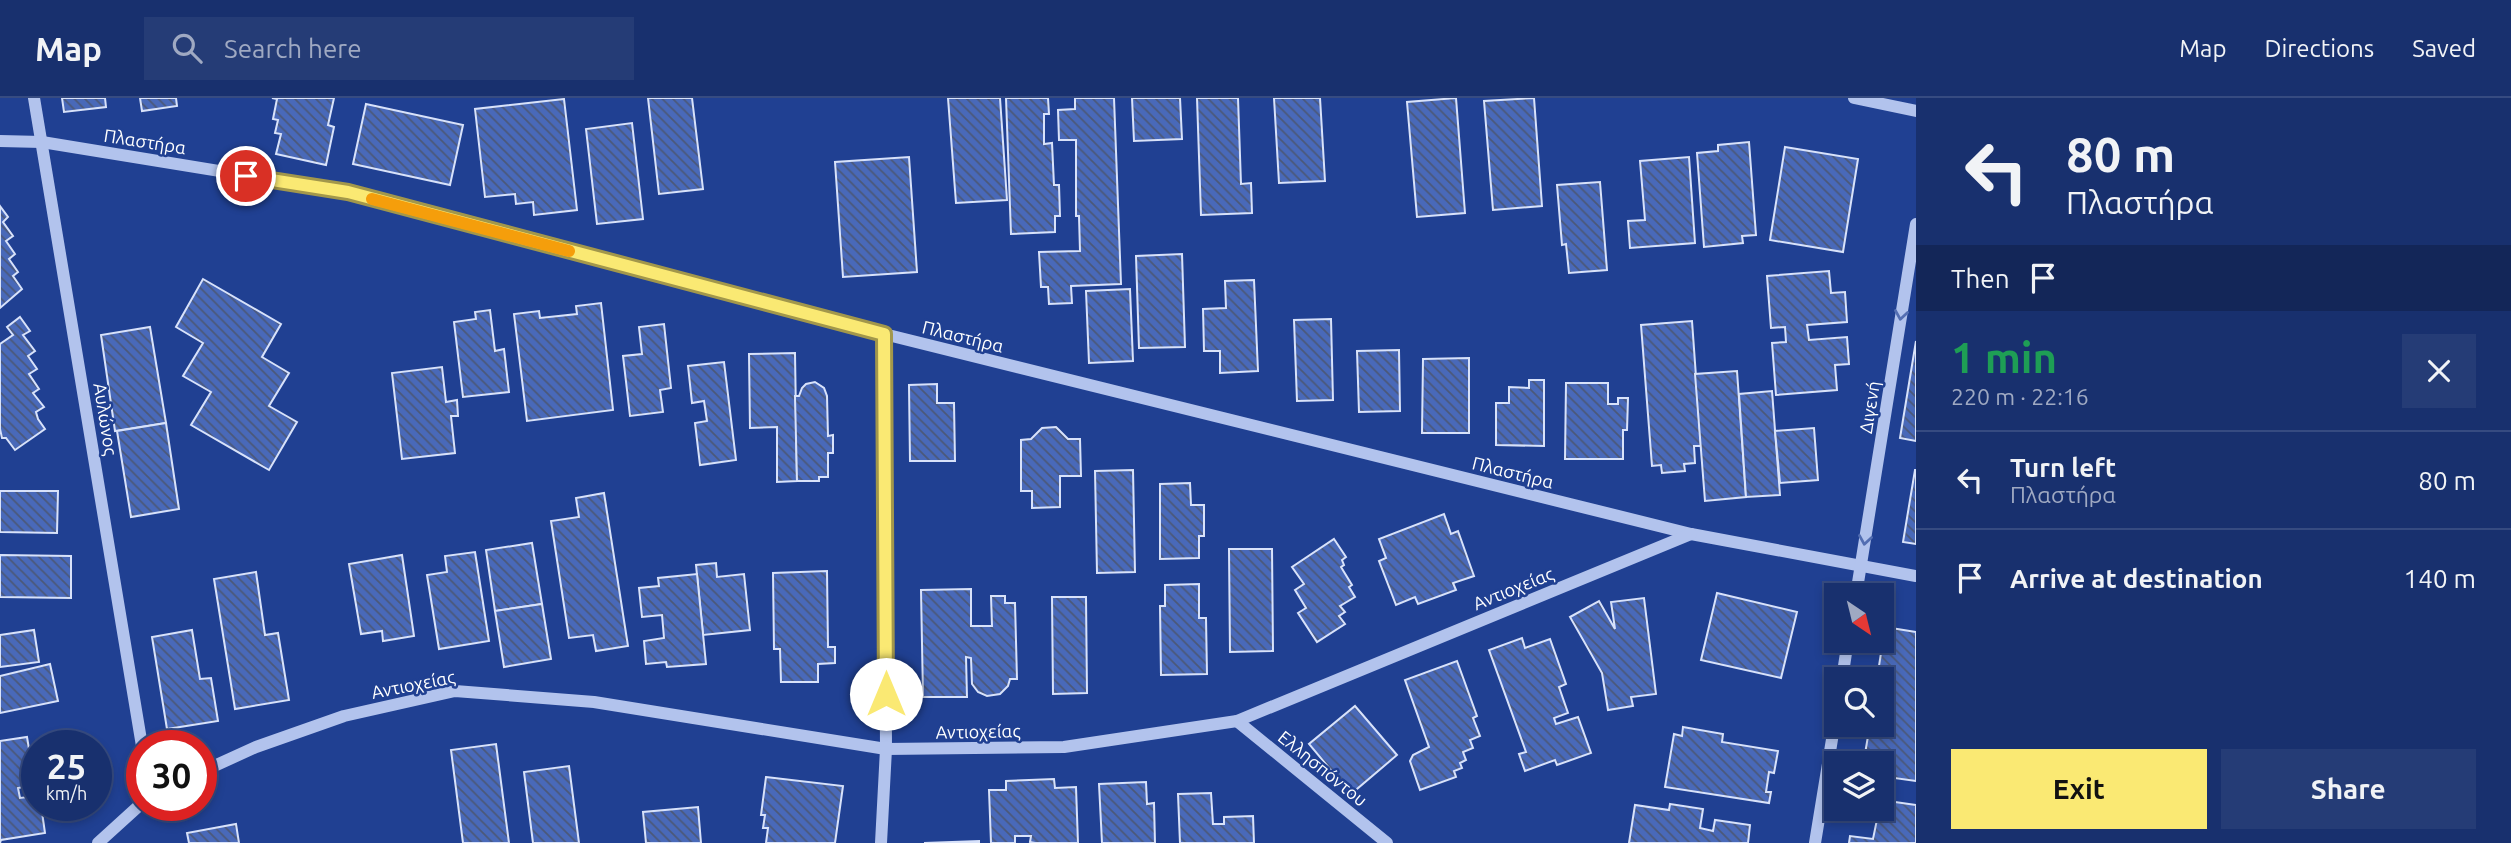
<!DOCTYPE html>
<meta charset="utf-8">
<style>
:root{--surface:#18306e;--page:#253c76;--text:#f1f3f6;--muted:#9fa9c2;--line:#364b81;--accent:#fae973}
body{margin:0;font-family:Ubuntu,sans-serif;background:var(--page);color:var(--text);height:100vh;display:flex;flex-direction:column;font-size:26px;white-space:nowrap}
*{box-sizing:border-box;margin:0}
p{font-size:23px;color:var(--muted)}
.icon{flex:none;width:38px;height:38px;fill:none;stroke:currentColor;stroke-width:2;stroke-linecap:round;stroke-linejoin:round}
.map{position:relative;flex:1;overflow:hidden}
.details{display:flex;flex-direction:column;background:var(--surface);width:595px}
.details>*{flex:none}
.hud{background:#18306e;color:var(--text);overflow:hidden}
.needle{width:46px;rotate:145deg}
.tools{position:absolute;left:1824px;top:485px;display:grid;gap:14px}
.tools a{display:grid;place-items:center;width:70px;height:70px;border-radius:0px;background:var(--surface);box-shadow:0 4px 10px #0003,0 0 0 2px var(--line);font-size:35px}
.speed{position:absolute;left:21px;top:632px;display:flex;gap:14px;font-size:35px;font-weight:700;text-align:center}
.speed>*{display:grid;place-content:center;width:91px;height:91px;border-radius:50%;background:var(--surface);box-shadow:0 4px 10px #0003,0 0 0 2px var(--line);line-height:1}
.speed small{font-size:18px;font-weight:400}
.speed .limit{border:10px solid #d22;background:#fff;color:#111}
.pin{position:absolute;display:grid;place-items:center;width:60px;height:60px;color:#fff;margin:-30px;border:4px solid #fff;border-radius:50%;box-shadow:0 2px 7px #0007}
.me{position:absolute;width:77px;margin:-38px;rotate:0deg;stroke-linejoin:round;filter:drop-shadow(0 0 5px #0008)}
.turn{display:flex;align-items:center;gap:24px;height:147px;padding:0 35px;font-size:32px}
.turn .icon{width:91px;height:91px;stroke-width:2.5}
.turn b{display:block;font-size:49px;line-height:60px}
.then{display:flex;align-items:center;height:66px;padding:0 35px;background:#0003;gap:14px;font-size:26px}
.round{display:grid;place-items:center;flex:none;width:74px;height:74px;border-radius:0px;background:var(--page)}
.summary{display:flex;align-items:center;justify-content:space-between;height:119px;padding:0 35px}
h1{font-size:42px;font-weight:700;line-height:52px;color:#1e9e55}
.primary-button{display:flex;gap:14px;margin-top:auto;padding:14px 35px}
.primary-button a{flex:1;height:80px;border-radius:0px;background:var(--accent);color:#111;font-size:28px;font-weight:700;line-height:80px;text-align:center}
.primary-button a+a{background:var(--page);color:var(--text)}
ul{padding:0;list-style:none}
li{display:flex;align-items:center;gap:21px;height:98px;padding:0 35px;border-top:2px solid var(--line)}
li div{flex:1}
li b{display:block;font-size:26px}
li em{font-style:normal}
header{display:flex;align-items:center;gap:42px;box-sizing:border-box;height:98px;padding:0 35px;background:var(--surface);border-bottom:2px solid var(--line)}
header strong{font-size:33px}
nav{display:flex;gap:38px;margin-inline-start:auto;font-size:24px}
.search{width:490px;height:63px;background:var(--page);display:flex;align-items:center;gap:18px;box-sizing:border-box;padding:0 24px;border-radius:0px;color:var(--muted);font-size:26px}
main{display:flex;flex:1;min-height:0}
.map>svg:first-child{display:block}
.building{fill:url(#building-back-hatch);stroke:#d8e2fa;stroke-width:2}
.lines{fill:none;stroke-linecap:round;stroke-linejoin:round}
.minor{stroke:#b2c3ed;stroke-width:12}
.oneway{stroke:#536eb2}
.route-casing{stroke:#a2974b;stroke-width:18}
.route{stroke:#fae973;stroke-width:12}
.slow{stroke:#f59e0b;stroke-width:12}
.labels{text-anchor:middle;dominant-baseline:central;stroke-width:5;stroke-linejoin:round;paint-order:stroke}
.street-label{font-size:18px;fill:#fff;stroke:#204092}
</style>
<header>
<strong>Map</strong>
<div class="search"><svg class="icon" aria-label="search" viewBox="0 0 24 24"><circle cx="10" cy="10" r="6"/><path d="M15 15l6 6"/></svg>Search here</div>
<nav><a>Map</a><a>Directions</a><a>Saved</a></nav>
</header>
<main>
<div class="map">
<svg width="1916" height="745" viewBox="0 0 1916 745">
<defs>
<pattern id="building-back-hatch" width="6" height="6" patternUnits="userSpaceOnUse" patternTransform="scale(1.75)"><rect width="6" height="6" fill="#4969b9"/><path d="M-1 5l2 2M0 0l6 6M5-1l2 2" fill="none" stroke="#4b5878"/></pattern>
</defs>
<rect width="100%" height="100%" fill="#204092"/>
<g class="building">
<path d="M62 0H105L106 9 64 14Z"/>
<path d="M140 0H176L177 8 142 13Z"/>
<path d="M272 0H334L328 27 334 29 326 67 276 56 281 36 275 35 278 22 273 21 277 1Z"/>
<path d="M648 0H692L703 91 659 96Z"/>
<path d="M948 0H1000L1007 102 956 105Z"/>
<path d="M1006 0H1048L1049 16H1044V46L1052 45 1054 87H1059L1060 118H1055V134L1011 136Z"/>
<path d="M1075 0H1114L1121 186 1071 188 1072 205 1049 206 1048 189H1041L1039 154 1080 153 1079 118H1076V42H1059L1058 12 1075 11Z"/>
<path d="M1132 0H1180L1182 41 1134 43Z"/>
<path d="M1197 0H1238L1241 86 1251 85 1252 115 1201 117Z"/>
<path d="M1274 0H1320L1325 83 1279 85Z"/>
<path d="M1456 0 1465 115 1417 119 1407 4Z"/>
<path d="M1534 0 1542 108 1493 112 1484 3Z"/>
<path d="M564 1 577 112 534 117 533 104 516 106 515 96 485 99 475 11Z"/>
<path d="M366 6 463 27 450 87 353 66Z"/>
<path d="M632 25 643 121 597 126 586 31Z"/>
<path d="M1749 44 1756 137 1742 138 1743 145 1704 149 1697 55 1718 53V47Z"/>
<path d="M1785 49 1858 61 1843 154 1770 142Z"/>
<path d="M909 59 917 174 843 179 835 64Z"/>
<path d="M1689 59 1695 145 1630 150 1628 123 1645 122 1640 63Z"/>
<path d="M1600 84 1607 172 1569 175 1566 146 1562 147 1557 87Z"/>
<path d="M0 108 8 119 3 124 13 138 6 143 15 156 9 161 18 174 13 178 22 191 0 210Z"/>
<path d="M1182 156 1185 249 1139 250 1136 158Z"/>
<path d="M1829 173 1831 195 1845 194 1847 224 1807 227 1809 242 1847 239 1849 266 1835 267 1837 292 1776 297 1772 245 1786 244 1785 229 1771 230 1767 178Z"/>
<path d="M203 181 281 226 262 259 289 275 269 308 297 324 269 372 191 327 211 294 183 278 203 245 176 229Z"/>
<path d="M1254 182 1258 273 1220 275V253H1204L1203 211 1226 210 1225 183Z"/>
<path d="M1130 191 1133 263 1089 265 1086 193Z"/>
<path d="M601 205 613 312 527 323 514 216 539 213 540 220 577 216 576 208Z"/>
<path d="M490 212 495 253 504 251 509 294 463 299 454 224 476 221 475 214Z"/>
<path d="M20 219 30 233 23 237 35 253 28 258 37 271 29 276 39 291 33 295 44 309 36 314 38 321 45 331 15 352 6 340H2L0 331V246L13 237 7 229Z"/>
<path d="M1331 221 1333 302 1297 303 1294 222Z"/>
<path d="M1692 223 1701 348H1694L1695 365 1684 366 1685 373 1662 375 1661 367 1652 368 1641 227Z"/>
<path d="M664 226 671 290 660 292 663 314 630 318 623 258 642 256 639 229Z"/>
<path d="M150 229 166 325 115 333 101 237Z"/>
<path d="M1916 243V343L1900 340Z"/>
<path d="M1399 252 1400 313 1359 314 1357 253Z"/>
<path d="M795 255 797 383 777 384V329L750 330 749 256Z"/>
<path d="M1469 260V335H1422L1423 261Z"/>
<path d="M724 264 736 362 700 367 695 325 707 323 704 303 692 305 688 268Z"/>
<path d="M442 269 446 304 457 302 458 318H451L455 355 402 361 392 275Z"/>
<path d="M1737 273 1746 399 1705 403 1695 276Z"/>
<path d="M1529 282H1544V348L1496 347V305H1509V289L1529 290Z"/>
<path d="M815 284 824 290 827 298 828 338 833 337V355H828V379H819V383H797L795 298H799L802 290 806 286Z"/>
<path d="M1566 285H1608V306H1618V300H1628L1627 332H1623V361H1565Z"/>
<path d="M937 286V305H954L955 363H910L909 287Z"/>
<path d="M1772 293 1780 397 1746 399 1739 296Z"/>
<path d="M166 325 179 411 131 419 117 333Z"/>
<path d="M1056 329 1068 341H1080L1081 378H1060V409L1032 410V393H1021V342L1031 341 1042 330Z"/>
<path d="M1814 330 1818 382 1780 385 1775 333Z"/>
<path d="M1133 372 1135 474 1097 475 1095 373Z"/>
<path d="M1915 372H1916V446L1903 444Z"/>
<path d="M1190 385 1191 407H1204V438H1199V460L1160 461V386Z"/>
<path d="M0 393H58L57 435 0 434Z"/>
<path d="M604 395 628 548 596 553 593 537 569 540 551 423 579 419 576 400Z"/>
<path d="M1444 416 1451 436 1458 433 1474 478 1453 485 1456 492 1418 506 1415 499 1396 507 1379 463 1386 460 1379 441Z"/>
<path d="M1334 441 1346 459 1342 462 1344 467 1341 469 1352 487 1349 489 1355 499 1340 508 1345 514 1339 518 1345 526 1317 544 1298 515 1306 510 1295 492 1304 486 1292 469Z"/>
<path d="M532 445 542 506 495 513 486 452Z"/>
<path d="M1229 451H1272L1273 553 1230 554Z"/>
<path d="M475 454 489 543 439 551 427 477 447 474 445 458Z"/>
<path d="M0 457 71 458V500L0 499Z"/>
<path d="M402 457 414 538 383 543 382 533 361 536 349 466Z"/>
<path d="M716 465 717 479 744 476 750 532 703 537 696 467Z"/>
<path d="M827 473 828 549H835V565L818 566V584H781L780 551H774L773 475Z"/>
<path d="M256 474 265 537 278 535 289 602 235 611 214 481Z"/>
<path d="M697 476 706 566 667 569 666 564 646 566 644 543 664 540 662 517 642 519 639 490 659 488 658 480Z"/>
<path d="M1199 486V520H1206L1207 576 1161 577 1160 508H1165V487Z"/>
<path d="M971 491V528H992L991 498H1005V505H1015L1017 581H1010L1008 588 1000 596 987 598 978 594 972 586 971 560 966 559 967 599H923L921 492Z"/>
<path d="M1717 495 1797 514 1781 580 1701 562Z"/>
<path d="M1052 499H1086L1087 595 1053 596Z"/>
<path d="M1644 500 1656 596 1631 599 1633 608 1608 612 1602 575 1570 519 1599 503 1615 531 1611 504Z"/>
<path d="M542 506 551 561 504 569 495 513Z"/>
<path d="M1885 529 1916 534V683L1887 679 1889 660 1865 656 1870 626H1881V581H1877Z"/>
<path d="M34 532 39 564 0 569V537Z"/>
<path d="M192 532 200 581 211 580 218 623 167 631 152 539Z"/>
<path d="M1522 540 1525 550 1550 541 1566 586 1559 589 1568 615 1554 620 1556 626 1578 619 1591 655 1557 667 1555 662 1525 673 1519 656 1526 654 1489 552Z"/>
<path d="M1457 563 1477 618 1473 620 1480 638 1470 642 1473 650 1463 654 1466 662 1460 665 1462 670 1454 673 1456 679 1420 692 1410 663 1413 657 1429 649 1405 582Z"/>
<path d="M50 566 58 603 0 615V578Z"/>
<path d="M1355 608 1397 657 1351 696 1309 646Z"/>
<path d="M1683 629 1723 636 1722 644 1778 653 1774 675 1769 674 1766 694H1771L1769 705 1665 689 1674 636 1682 638Z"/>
<path d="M27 639 35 687 18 690 20 700 37 698V707H41L45 735 1 742 0 745V643Z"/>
<path d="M496 646 509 745H463L451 652Z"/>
<path d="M569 668 579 745H533L524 674Z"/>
<path d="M766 679 843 688 835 745H766L768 730H763L765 717H761Z"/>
<path d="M1054 681 1055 690 1076 689 1078 745H1035L1030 744 1031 738H1015V745H991L989 692H1006V683Z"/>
<path d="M1146 684 1147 706 1154 705 1155 745H1102L1099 686Z"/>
<path d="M1211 695 1213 726H1224V719L1253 718 1254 745H1180L1178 696Z"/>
<path d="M1881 702 1916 707V745H1849L1850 738 1873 741Z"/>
<path d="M1670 706 1703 711 1700 730 1713 733 1715 722 1750 727 1748 745H1629L1635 707 1669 712Z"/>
<path d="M698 709 701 745H646L643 714Z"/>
<path d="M236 726 239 745H189L187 735Z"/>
<path d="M979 743V745H924Z"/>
</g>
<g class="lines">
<g class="minor">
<path d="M34 0 142 648"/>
<path d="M1854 0 1916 13"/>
<path d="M0 43 42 44 348 94 884 236 1691 436 1916 478"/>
<path d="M1856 497 1916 126"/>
<path d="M1842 581 1848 542"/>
<path d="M1237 623 1387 745"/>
<path d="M201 674 256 649 344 618 455 593 594 604 886 651 1064 649 1237 623 1691 436"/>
<path d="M98 745 142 705"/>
<path d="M881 745 886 651 884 236"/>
<path d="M1815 745 1836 617"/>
</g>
</g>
<defs><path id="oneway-chevron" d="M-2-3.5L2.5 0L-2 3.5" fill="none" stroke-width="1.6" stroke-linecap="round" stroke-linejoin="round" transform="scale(1.75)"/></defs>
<g class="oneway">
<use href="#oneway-chevron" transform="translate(1901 217) rotate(99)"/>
<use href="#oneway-chevron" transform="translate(1865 442) rotate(99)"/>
</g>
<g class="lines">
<defs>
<path id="route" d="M246 78 348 94 884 236 886 596"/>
</defs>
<use href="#route" class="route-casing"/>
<use href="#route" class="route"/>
<path class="slow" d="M372 101 569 153"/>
</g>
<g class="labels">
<g class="street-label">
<text transform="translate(145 43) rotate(9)">Πλαστήρα</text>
<text transform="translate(963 238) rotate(14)">Πλαστήρα</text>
<text transform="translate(1869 309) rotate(-81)">Διγενή</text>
<text transform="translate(106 321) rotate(81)">Αυλώνος</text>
<text transform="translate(1513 374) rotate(14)">Πλαστήρα</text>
<text transform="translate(1513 490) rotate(-22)">Αντιοχείας</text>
<text transform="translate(413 586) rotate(-11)">Αντιοχείας</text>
<text transform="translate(978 633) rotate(-1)">Αντιοχείας</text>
<text transform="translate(1323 670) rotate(39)">Ελλησπόντου</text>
</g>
</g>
</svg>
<div class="tools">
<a><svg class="needle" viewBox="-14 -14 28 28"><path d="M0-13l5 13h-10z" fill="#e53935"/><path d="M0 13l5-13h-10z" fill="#9fa9c2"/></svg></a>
<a><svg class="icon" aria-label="search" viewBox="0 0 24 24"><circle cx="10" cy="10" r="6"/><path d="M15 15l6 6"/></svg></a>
<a><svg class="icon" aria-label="layers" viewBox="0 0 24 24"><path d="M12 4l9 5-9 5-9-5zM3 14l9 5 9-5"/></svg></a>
</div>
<div class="speed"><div>25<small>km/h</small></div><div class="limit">30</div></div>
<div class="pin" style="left:246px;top:78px;background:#d93025"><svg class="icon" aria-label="arrive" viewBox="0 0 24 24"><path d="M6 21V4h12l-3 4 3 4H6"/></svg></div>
<svg class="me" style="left:886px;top:596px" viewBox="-20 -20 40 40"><circle r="19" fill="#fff"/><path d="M0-13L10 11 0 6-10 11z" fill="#fae973"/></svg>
</div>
<section class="details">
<div class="hud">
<div class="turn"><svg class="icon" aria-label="left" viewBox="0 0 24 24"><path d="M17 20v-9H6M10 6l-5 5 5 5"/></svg><div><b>80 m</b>Πλαστήρα</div></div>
<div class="then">Then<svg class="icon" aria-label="arrive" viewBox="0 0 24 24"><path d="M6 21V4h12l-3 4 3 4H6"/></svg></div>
</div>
<div class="summary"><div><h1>1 min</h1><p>220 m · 22:16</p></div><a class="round"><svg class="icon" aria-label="close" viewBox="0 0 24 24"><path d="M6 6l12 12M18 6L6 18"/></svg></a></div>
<ul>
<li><svg class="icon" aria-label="left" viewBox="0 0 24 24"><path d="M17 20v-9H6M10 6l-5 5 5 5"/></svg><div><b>Turn left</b><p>Πλαστήρα</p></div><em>80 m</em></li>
<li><svg class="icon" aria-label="arrive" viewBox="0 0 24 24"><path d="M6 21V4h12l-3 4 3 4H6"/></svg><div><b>Arrive at destination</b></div><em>140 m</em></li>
</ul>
<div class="primary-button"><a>Exit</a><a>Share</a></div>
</section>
</main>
